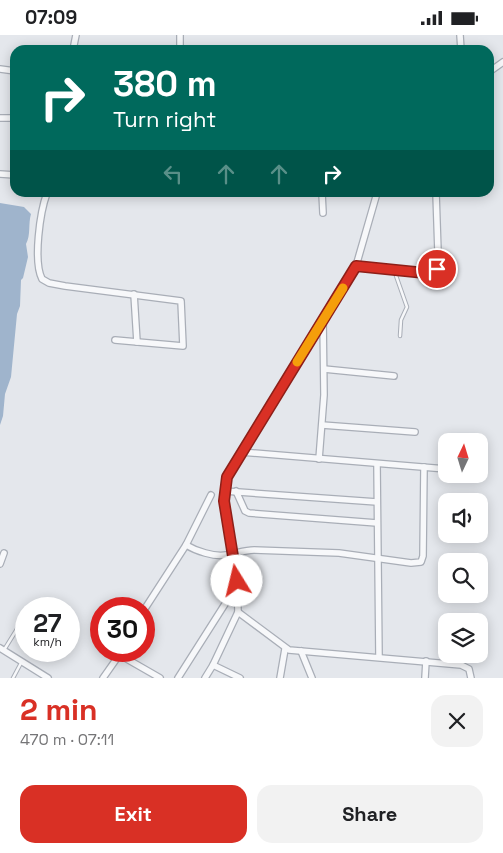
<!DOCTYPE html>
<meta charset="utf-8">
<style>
:root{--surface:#fff;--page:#f2f2f2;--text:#202124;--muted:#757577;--accent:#d93025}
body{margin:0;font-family:"Space Grotesk",sans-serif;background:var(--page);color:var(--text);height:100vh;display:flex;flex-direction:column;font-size:19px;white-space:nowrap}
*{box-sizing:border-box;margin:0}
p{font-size:16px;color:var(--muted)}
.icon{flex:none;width:28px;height:28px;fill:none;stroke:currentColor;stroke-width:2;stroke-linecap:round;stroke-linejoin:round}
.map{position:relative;height:643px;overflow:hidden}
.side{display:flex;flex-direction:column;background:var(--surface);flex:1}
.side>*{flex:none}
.banner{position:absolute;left:10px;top:10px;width:484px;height:152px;border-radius:15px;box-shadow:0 2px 12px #0003;background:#00695c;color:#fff;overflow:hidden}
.needle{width:32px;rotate:4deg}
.tools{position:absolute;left:438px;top:398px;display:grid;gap:10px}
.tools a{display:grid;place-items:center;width:50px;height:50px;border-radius:10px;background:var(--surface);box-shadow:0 2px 12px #0003;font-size:25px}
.speed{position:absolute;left:15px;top:562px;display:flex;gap:10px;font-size:25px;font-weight:700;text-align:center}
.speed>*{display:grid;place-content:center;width:65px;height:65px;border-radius:50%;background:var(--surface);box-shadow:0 2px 12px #0003;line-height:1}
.speed small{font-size:12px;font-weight:400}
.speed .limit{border:8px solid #d22;background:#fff;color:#111}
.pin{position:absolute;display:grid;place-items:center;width:42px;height:42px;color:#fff;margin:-21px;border:2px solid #fff;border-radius:50%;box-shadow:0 1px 5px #0007}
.me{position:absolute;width:55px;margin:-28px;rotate:351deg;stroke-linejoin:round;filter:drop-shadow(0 0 4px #0008)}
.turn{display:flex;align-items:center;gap:18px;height:105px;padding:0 20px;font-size:22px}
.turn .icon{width:65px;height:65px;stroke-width:2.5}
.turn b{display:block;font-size:35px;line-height:42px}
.lanes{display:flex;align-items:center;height:48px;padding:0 20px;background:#0003;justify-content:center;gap:25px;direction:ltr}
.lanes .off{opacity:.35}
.round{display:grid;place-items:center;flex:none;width:52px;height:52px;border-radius:15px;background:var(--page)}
.head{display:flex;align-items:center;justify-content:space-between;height:85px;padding:0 20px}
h1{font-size:30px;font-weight:700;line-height:38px;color:var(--accent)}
.primary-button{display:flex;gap:10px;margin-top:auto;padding:10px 20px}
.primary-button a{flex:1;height:58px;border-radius:15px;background:var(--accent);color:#fff;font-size:20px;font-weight:700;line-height:58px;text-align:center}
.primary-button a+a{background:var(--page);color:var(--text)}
.status{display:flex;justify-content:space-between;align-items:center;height:35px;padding:0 25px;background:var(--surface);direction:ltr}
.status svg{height:14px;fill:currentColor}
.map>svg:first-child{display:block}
.water{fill:#9fb4cc}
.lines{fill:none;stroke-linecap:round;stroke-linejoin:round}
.lane-casing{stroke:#a9aeb7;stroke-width:4.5}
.street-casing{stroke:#a9aeb7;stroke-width:8}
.lane{stroke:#f7f8fa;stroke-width:2.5}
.street{stroke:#f7f8fa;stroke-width:5.5}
.route-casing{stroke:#8d1f18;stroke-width:12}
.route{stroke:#d93025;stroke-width:9}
.slow{stroke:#f59e0b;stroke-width:9}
</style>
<div class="status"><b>07:09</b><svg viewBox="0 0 49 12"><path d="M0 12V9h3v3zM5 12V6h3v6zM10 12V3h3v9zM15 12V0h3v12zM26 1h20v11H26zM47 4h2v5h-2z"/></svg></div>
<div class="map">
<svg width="503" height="643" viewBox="0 0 503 643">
<rect width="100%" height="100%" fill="#e4e7ec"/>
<path class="water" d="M0 168 24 172 31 179C28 189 31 200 26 209L28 222 23 243 21 245 20 271 17 279 11 342 5 359 3 381 0 390Z"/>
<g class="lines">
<defs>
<g id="lane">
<path d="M394 235 407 272 401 285 400 301"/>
<path d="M4 615 22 586"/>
<path d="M13 643 21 628"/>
</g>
<g id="street">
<path d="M460 0 461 15"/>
<path d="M73 15 76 0"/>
<path d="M180 15V0"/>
<path d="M0 34 15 36"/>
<path d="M489 37 503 27"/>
<path d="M0 83H15"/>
<path d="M0 139 15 140"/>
<path d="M47 158C40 177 33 226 42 244L49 248 65 251 181 266 183 311 115 305"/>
<path d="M322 158 323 178"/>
<path d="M356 231 425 238 435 236 438 227V217L436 158"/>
<path d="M134 259 137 307"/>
<path d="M324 334 394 341"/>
<path d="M322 390 415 397"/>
<path d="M241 417 446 434"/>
<path d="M319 424 324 360 323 283"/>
<path d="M377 429 379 622"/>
<path d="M224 456 377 467"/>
<path d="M236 456 245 476 249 478 377 488"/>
<path d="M186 510 211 460"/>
<path d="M0 529 4 518"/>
<path d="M144 575 186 510C196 516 214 522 226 520 235 519 244 515 254 515L339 518 411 528 421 527 423 521 424 432"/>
<path d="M238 577 289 615 461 630 469 634 471 643"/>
<path d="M0 613 48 643"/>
<path d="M301 616 312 643"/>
<path d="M120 620 160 643"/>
<path d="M213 630 240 643"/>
<path d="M103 643 122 616"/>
<path d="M178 643 225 569"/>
<path d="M205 643 213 630 238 577 237 546 224 466 227 442 356 231 377 158"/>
<path d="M280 643 285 614"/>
<path d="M425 643 426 626"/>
</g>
</defs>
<use href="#lane" class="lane-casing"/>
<use href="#street" class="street-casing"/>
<use href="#lane" class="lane"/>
<use href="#street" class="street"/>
</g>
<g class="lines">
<defs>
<path id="route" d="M237 546 224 466 227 442 356 231 425 238 435 236 437 234"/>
</defs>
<use href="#route" class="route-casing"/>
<use href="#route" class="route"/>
<path class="slow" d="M297 327 343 253"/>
</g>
</svg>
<div class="tools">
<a><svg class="needle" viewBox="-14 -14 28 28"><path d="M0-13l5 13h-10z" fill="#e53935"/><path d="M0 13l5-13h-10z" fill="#757577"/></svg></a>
<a><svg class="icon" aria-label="sound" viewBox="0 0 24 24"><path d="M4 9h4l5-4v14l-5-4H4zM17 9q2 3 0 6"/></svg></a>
<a><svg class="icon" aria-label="search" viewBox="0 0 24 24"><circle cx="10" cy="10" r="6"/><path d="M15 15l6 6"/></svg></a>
<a><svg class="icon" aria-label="layers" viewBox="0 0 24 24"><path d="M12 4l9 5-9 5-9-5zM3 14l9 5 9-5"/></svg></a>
</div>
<div class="speed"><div>27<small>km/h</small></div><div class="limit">30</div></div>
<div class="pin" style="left:437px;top:234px;background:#d93025"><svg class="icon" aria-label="arrive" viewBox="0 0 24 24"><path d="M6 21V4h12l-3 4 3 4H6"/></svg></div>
<svg class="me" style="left:237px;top:546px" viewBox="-20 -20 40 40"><circle r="19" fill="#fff"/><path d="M0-13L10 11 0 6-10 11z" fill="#d93025"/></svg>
<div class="banner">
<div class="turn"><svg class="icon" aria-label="right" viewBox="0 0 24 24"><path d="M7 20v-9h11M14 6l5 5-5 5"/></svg><div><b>380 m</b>Turn right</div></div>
<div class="lanes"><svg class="icon off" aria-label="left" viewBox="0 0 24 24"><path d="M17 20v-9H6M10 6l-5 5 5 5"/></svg><svg class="icon off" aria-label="ahead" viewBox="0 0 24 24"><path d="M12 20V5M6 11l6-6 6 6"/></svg><svg class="icon off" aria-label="ahead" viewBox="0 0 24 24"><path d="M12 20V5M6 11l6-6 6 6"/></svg><svg class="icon" aria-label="right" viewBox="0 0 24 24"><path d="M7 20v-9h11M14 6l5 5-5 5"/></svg></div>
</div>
</div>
<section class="side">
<div class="head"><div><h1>2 min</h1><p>470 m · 07:11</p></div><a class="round"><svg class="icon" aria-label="close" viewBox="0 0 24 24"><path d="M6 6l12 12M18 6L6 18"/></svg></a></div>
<div class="primary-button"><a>Exit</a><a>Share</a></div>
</section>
